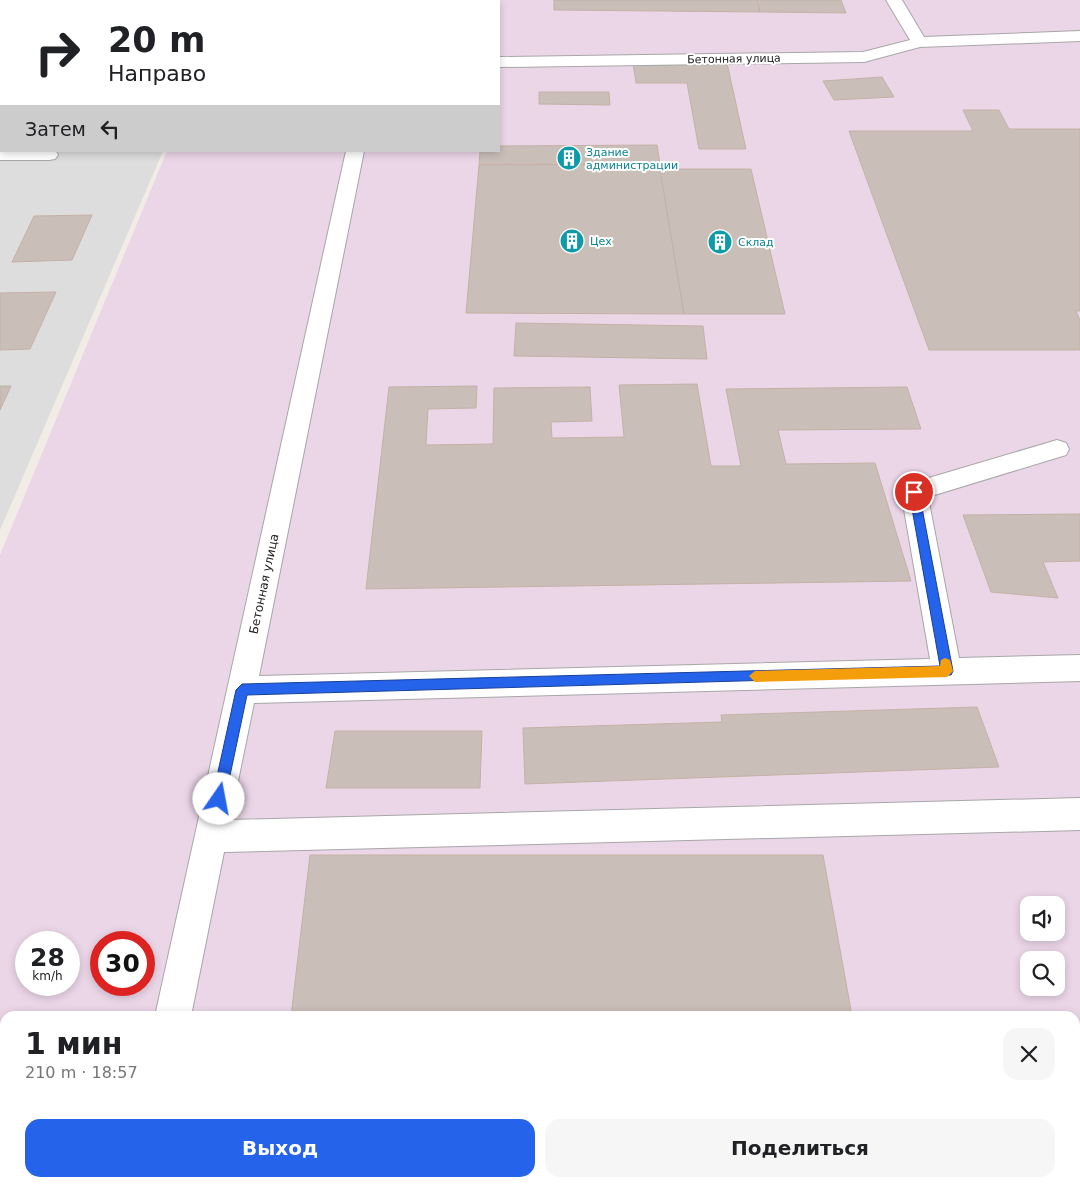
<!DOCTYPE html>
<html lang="ru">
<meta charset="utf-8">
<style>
:root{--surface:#fff;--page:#f6f6f6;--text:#202124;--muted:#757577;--accent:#2563eb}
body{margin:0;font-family:"DejaVu Sans",sans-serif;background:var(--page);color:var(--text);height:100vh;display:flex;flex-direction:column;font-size:19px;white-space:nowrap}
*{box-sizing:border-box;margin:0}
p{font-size:16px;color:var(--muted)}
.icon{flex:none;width:28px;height:28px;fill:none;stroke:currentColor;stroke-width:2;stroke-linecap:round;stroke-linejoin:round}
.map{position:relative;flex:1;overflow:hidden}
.drawer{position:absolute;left:0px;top:1011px;width:1080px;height:176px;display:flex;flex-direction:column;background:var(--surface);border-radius:15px 15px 0 0;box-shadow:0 2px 8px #0003}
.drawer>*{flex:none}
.hud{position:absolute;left:0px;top:0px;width:500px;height:152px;box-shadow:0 2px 8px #0003;background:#fff;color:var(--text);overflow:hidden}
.buttons{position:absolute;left:1020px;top:896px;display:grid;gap:10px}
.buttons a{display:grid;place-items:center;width:45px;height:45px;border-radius:10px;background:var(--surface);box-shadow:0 2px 8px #0003;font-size:25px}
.speed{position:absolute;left:15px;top:931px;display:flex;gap:10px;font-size:25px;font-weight:700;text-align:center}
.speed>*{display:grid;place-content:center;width:65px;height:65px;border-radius:50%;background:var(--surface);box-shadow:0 2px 8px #0003;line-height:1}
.speed small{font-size:12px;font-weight:400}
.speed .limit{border:8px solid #d22;background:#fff;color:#111}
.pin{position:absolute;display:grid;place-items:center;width:42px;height:42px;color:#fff;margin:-21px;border:2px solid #fff;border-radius:50%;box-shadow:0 1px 5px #0007}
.me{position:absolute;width:55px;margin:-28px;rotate:12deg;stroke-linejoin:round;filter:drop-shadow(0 0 4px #0008)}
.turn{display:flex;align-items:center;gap:18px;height:105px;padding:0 25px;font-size:22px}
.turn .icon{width:65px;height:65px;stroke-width:2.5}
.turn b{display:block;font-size:35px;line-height:42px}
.then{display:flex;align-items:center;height:48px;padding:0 25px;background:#0003;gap:10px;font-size:19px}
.round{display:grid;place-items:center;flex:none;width:52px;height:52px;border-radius:15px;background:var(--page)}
.head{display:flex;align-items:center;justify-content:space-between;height:85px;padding:0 25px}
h1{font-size:30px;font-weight:700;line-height:38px}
.action{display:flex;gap:10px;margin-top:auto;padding:10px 25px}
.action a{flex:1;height:58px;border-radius:15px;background:var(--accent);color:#fff;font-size:20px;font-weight:700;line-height:58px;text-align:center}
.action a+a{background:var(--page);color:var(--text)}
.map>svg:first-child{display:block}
.residential{fill:#dedddd}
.industrial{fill:#ebd6e8;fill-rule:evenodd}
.building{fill:#cabeb8;stroke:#c4b1a6}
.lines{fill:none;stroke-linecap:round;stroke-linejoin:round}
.minor-casing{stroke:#a7a7a7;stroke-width:2}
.minor{fill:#fff;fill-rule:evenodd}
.route{fill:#2563eb;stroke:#184099}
.slow{fill:#f59e0b}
.labels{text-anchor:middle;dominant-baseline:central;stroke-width:4;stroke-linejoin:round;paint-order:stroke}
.far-street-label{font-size:11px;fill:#202020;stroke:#fff}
.far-culture-label{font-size:11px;fill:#0d838f;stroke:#fff;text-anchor:start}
.street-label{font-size:12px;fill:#202020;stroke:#fff}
</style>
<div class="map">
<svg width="1080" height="1187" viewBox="0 0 1080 1187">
<rect width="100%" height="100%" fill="#f1ece5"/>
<path class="residential" d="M0 4 1 151H163L0 530Z"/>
<path class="industrial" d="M0 0H1080V1187H0V555L167 151H499V1H1L0 4ZM1029 905H1056V932H1029ZM26 942H69V985H26ZM101 942H144V985H101ZM1029 960H1056V988H1029ZM5 1016H1075V1182H5Z"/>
<g class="building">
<path d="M282 0H412L282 1Z"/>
<path d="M554 0H757L760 12 554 10Z"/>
<path d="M757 0H841L846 13 760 12Z"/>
<path d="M633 63H727L746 149H699L687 83H636Z"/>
<path d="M882 77 894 97 834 100 823 81Z"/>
<path d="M539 92H609L610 105 539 104Z"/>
<path d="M963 110H999L1009 129H1080V311H1076L1080 320V350H929L849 131H973Z"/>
<path d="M657 145 660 164 479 165 480 151H499V146Z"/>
<path d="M660 164 684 314 466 313 479 165Z"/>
<path d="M660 169H751L785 314H684Z"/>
<path d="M92 215 72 260 12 262 34 216Z"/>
<path d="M56 292 30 349 0 350V293Z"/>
<path d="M516 323 703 326 707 359 514 356Z"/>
<path d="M697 384 711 466H741L726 389 907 387 921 429 778 430 786 464 875 463 911 581 366 589 389 387 477 386 476 408 428 409 426 445 493 444 494 388 590 387 592 421 551 422 552 438 624 437 619 385Z"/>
<path d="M0 386H11L0 410Z"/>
<path d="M1080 514V561L1043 562 1058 598 991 592 963 515Z"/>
<path d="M977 707 999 767 525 784 523 728 722 722 721 715Z"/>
<path d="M335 731H482L480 788H326Z"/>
<path d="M310 855H823L852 1016H291Z"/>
<rect x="272" y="1182" width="485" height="5"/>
</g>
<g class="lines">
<defs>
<g id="minor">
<path d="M886 0H902L924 37 1080 31V41L920 47 864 62 499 67V57L863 52 910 40Z"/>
<rect x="0" y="55" width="1" height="10"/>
<path d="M0 150 56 151 58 155 55 159 49 160H0Z"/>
<path d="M346 151H364L259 676 930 659 901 492 905 485 1057 440 1066 443 1069 449 1066 455 928 497 959 658 1080 655V681L254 703 230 820 1080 798V830L224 852 191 1016H155Z"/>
<path d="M118 1182H158L157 1187H117Z"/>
</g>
</defs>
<use href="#minor" class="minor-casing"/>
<use href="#minor" class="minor"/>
</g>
<path class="route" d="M914 488 919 492 953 671 951 675 247 695 225 799 224 804 219 806 214 804 212 799 236 690 242 684 940 666 909 492Z"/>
<path class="slow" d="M945 658 950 660 953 671 947 677 755 682 749 676 755 671 940 666 941 660Z"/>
<defs>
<symbol id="building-disc" viewBox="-11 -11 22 22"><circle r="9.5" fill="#0f9aa8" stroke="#fff"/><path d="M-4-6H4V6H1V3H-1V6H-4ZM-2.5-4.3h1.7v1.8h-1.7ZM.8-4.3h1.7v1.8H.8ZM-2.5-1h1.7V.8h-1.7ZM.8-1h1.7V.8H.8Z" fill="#fff"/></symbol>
</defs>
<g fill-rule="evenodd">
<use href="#building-disc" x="555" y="144" width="28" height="28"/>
<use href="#building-disc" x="558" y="227" width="28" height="28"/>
<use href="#building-disc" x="706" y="228" width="28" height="28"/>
</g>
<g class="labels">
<g class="far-street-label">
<text transform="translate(734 59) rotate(-1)">Бетонная улица</text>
</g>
<g class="far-culture-label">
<text x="586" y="152">Здание<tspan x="586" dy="13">администрации</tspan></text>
<text x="590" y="241">Цех</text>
<text x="738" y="242">Склад</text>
</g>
<g class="street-label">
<text transform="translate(264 584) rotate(-78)">Бетонная улица</text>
</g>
</g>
</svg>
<div class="buttons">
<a><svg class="icon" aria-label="sound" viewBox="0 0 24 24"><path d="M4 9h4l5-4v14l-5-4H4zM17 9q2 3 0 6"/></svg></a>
<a><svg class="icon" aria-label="search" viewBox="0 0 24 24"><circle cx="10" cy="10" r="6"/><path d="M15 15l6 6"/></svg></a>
</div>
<div class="speed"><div>28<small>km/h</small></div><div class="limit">30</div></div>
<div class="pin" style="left:914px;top:492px;background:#d93025"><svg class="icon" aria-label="arrive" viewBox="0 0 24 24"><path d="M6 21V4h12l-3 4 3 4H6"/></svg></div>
<svg class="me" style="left:219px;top:799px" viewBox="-20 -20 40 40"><circle r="19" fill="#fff"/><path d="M0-13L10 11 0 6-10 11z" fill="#2563eb"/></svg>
<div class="hud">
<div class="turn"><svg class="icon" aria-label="right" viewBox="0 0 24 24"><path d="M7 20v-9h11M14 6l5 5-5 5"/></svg><div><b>20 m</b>Направо</div></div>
<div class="then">Затем<svg class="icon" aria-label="left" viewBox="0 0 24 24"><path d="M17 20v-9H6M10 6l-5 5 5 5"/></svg></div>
</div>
<section class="drawer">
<div class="head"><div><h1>1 мин</h1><p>210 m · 18:57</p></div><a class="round"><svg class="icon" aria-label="close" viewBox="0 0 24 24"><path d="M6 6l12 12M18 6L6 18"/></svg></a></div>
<div class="action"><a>Выход</a><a>Поделиться</a></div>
</section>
</div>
